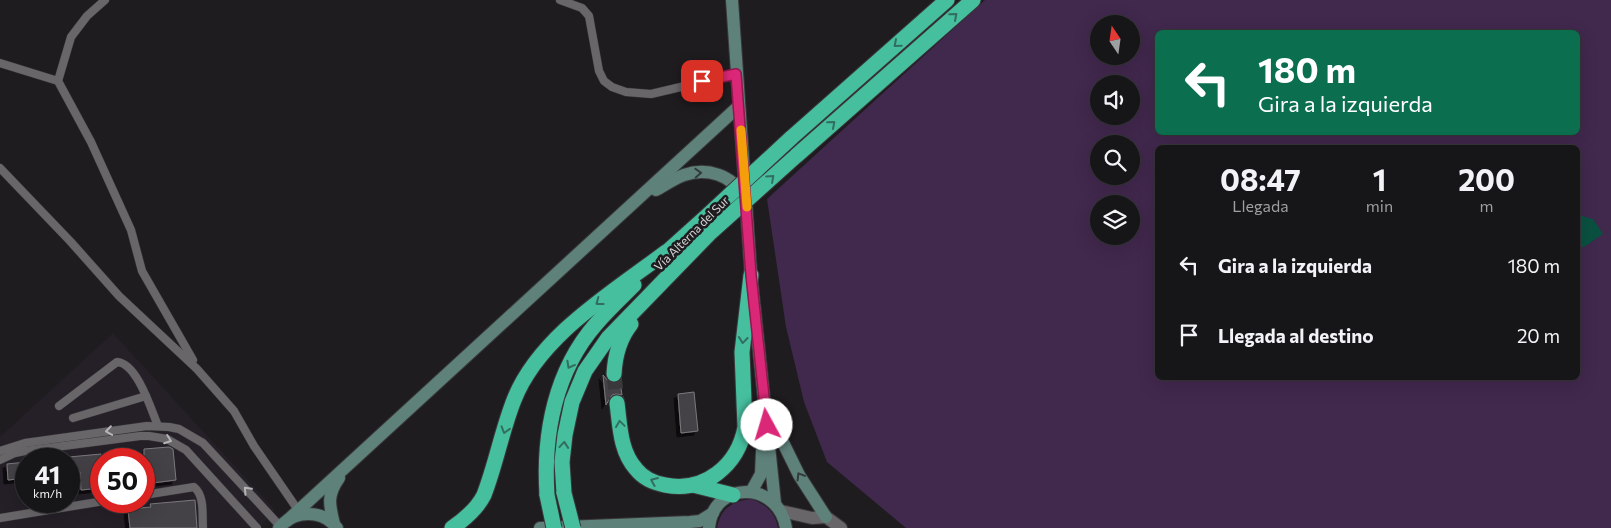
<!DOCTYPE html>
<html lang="es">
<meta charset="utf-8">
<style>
:root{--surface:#161517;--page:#1f1e20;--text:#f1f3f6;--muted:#9e9fa1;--line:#353436}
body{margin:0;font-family:Commissioner,sans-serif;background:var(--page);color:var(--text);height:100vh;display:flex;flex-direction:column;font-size:19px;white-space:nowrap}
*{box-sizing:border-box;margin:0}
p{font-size:16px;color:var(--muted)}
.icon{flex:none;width:28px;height:28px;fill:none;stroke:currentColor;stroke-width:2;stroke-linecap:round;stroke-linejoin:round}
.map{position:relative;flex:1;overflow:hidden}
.side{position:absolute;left:1155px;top:145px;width:425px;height:235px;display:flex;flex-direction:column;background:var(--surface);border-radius:8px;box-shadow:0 5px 20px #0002,0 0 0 1px var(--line)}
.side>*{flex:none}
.top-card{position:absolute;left:1155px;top:30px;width:425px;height:105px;border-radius:8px;box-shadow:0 5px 20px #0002,0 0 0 1px var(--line);background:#0b6e4f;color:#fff;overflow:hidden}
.needle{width:32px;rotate:347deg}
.fabs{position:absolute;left:1090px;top:15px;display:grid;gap:10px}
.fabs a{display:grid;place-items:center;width:50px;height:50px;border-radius:50%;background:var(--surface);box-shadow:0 5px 20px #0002,0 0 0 1px var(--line);font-size:25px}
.speed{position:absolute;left:15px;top:448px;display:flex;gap:10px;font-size:25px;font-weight:700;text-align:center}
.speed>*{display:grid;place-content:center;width:65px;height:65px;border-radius:50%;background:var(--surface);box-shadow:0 5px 20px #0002,0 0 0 1px var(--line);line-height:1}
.speed small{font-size:12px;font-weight:400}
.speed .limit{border:8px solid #d22;background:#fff;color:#111}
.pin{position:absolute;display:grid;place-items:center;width:42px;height:42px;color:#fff;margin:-21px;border-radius:10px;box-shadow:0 2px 8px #0006}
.me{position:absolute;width:55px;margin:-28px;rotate:354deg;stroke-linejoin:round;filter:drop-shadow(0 0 4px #0008)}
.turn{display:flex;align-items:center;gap:18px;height:105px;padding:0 20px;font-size:22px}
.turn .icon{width:65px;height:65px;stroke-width:2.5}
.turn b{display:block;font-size:35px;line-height:42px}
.eta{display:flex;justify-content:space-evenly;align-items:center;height:85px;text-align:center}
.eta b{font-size:30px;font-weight:700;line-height:35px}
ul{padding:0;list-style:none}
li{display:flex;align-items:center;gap:15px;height:70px;padding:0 20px}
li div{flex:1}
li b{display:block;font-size:19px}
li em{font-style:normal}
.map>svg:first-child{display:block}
.built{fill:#251f28;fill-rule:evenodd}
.green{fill:#41284d;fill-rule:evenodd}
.water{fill:#0a5040}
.building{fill:#444246;stroke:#7b797d;filter:url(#shadow)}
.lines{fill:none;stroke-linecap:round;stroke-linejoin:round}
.highway-tunnel{stroke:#3a383b;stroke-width:15;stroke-dasharray:15 8;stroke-linecap:butt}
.lane-casing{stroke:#39383a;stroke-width:9}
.street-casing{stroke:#39383a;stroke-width:14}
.secondary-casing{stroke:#39383a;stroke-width:14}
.highway-casing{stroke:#39383a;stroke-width:17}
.lane{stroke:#69666a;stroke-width:8}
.street{stroke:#69666a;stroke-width:12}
.secondary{stroke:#5e817a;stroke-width:12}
.highway{stroke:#46bf9f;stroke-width:15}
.highway-bridge-casing{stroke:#39383a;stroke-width:17;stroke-linecap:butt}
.highway-bridge{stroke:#46bf9f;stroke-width:15}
.oneway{stroke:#326e5f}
.oneway2{stroke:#313a3a}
.oneway3{stroke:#b5b4b6}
.route-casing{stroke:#8e194d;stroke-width:12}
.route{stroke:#db2777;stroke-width:9}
.slow{stroke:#f59e0b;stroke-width:9}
.labels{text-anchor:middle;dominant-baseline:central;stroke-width:5;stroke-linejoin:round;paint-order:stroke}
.street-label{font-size:12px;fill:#d6d5d7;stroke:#1e1c1f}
</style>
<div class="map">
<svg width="1611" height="528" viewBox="0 0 1611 528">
<defs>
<filter id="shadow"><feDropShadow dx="-4" dy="4" stdDeviation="0" flood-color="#0009"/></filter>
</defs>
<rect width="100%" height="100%" fill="#1e1c1f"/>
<path class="built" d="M113 333 275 510 259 528H0V437ZM26 459H69V501H26ZM101 459H144V501H101Z"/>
<g class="green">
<path d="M985 0H1611V528H906L827 462 804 402 786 327 767 199ZM1099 24H1131V56H1099ZM1158 32H1578V132H1158ZM1099 84H1131V116H1099ZM1099 144H1131V176H1099ZM1158 148H1578V378H1158ZM1099 204H1131V236H1099Z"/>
<path d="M751 499C766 504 775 512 778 528H717C720 509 732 501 751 499Z"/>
</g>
<path class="water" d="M1578 215 1593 219 1603 234 1584 247 1578 246Z"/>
<g class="building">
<path d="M603 375 608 381 613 383 620 381 622 395 616 394 612 395 606 405Z"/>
<path d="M694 392 698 431 681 433 678 394Z"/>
<path d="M169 447 173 449 176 480 144 484V449Z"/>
<path d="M101 454V488L81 490 80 472 69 474V457Z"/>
<path d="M26 462V478L8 480 7 464Z"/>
<path d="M195 500 197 528H130L128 509 151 507 150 504Z"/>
</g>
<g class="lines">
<path class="highway-tunnel" d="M614 374 617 403"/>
<defs>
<g id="lane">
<path d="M560 0 582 8 589 16 599 71 604 81 612 87 626 92 651 94 736 74"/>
<path d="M0 63 58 81 91 142 131 230 142 271 193 360"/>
<path d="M58 81 71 37 87 16 105 0"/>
<path d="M0 168 70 241 119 296 197 369 234 411 254 446 298 510"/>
<path d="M59 406 117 362C137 363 151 409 158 426"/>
<path d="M73 418 146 396"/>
<path d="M0 451 25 443 147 426 169 427 179 429 203 443 280 526"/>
<path d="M0 460 15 453 25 451 140 436H149L167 439 186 450 257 528"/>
<path d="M144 495 194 487C205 496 202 515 203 528"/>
<path d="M0 518 104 501"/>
</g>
<path id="street" d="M781 511 812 518 826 517 841 528"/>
<g id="secondary">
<path d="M732 0 751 275 775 503"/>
<path d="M656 190C665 185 675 178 684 175 707 167 732 175 743 196"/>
<path d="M769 414 799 475 826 517"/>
<path d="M751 492 761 474 762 451"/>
<path d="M288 520 739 106"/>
<path d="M334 524C329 504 327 495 339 478"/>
<path d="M279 528C294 510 322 509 337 528"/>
<path d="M540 528 690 522 700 521 713 513"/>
<path d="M709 528C713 480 778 480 786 528"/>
</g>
<g id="highway">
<path d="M791 138 947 0"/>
<path d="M796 156 973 0"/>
<path d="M660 258 709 214"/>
<path d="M614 374C615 355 619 339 631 324"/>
<path d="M617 403C620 426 620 451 636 469 643 478 654 483 665 485 705 493 738 465 745 427L742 352 751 275"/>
<path d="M693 485 733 495"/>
<path d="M564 493 562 462 565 435 572 402 585 371 608 338 709 234"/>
<path d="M547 495C543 434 555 371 596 324 608 310 621 298 634 285"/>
<path d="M452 528C465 519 477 509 484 495 496 464 502 430 514 400 539 336 613 292 666 252"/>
</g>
</defs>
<use href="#lane" class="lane-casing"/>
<use href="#street" class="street-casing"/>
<use href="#secondary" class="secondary-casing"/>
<use href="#highway" class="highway-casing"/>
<use href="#lane" class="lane"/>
<use href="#street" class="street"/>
<use href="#secondary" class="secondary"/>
<use href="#highway" class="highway"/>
<defs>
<g id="highway-bridge">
<path d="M709 214 791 138"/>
<path d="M709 234 796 156"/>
<path d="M564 493 573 528"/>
<path d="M547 495 554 528"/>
</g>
</defs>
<use href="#highway-bridge" class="highway-bridge-casing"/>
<use href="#highway-bridge" class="highway-bridge"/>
</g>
<defs><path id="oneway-chevron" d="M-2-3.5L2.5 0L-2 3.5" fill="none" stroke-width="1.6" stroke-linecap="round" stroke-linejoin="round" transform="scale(1.25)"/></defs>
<g class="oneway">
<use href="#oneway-chevron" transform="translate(954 16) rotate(-41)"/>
<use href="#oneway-chevron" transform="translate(897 44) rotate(139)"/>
<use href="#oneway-chevron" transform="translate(832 124) rotate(-41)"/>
<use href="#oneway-chevron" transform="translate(771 178) rotate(-42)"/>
<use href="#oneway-chevron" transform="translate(599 302) rotate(143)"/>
<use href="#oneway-chevron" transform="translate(743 340) rotate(96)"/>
<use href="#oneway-chevron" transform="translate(570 365) rotate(119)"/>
<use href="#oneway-chevron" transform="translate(620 424) rotate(-98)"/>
<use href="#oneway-chevron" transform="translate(505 430) rotate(107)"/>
<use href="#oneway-chevron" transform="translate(564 445) rotate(-85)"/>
<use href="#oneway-chevron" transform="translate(654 481) rotate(-157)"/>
</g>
<g class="oneway2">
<use href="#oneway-chevron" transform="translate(698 173) rotate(-3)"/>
<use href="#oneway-chevron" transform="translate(800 476) rotate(-121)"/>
</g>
<g class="oneway3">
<use href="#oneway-chevron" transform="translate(109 431) rotate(172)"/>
<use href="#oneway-chevron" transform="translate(168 440) rotate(20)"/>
<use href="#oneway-chevron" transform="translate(247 490) rotate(-133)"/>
</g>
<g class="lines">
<defs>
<path id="route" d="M702 81 736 74 751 275 767 425"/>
</defs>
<use href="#route" class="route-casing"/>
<use href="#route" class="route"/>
<path class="slow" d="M741 130 747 207"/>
</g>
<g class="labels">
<g class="street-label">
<text transform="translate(691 233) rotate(-45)">Vía Alterna del Sur</text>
</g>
</g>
</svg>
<div class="fabs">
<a><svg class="needle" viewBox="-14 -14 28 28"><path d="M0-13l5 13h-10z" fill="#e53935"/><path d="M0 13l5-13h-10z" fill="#9e9fa1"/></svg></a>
<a><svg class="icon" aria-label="sound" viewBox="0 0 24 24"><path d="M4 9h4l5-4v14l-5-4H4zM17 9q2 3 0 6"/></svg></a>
<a><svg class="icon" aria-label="search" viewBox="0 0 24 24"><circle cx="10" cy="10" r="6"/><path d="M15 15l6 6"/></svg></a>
<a><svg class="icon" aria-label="layers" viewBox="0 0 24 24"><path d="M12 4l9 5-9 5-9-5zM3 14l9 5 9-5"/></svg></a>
</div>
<div class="speed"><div>41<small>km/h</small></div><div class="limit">50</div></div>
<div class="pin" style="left:702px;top:81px;background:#d93025"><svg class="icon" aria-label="arrive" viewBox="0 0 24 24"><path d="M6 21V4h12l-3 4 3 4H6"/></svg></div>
<svg class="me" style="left:767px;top:425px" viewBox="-20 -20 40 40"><circle r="19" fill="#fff"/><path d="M0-13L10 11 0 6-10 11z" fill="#db2777"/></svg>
<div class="top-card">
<div class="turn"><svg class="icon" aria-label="left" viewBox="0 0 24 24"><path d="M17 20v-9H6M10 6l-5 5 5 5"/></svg><div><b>180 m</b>Gira a la izquierda</div></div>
</div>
<section class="side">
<div class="eta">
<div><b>08:47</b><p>Llegada</p></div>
<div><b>1</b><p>min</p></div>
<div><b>200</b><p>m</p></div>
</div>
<ul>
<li><svg class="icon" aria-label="left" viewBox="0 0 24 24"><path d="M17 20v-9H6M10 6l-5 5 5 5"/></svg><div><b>Gira a la izquierda</b></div><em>180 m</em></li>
<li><svg class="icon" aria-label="arrive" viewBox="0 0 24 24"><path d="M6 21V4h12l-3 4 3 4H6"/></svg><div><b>Llegada al destino</b></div><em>20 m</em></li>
</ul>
</section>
</div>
